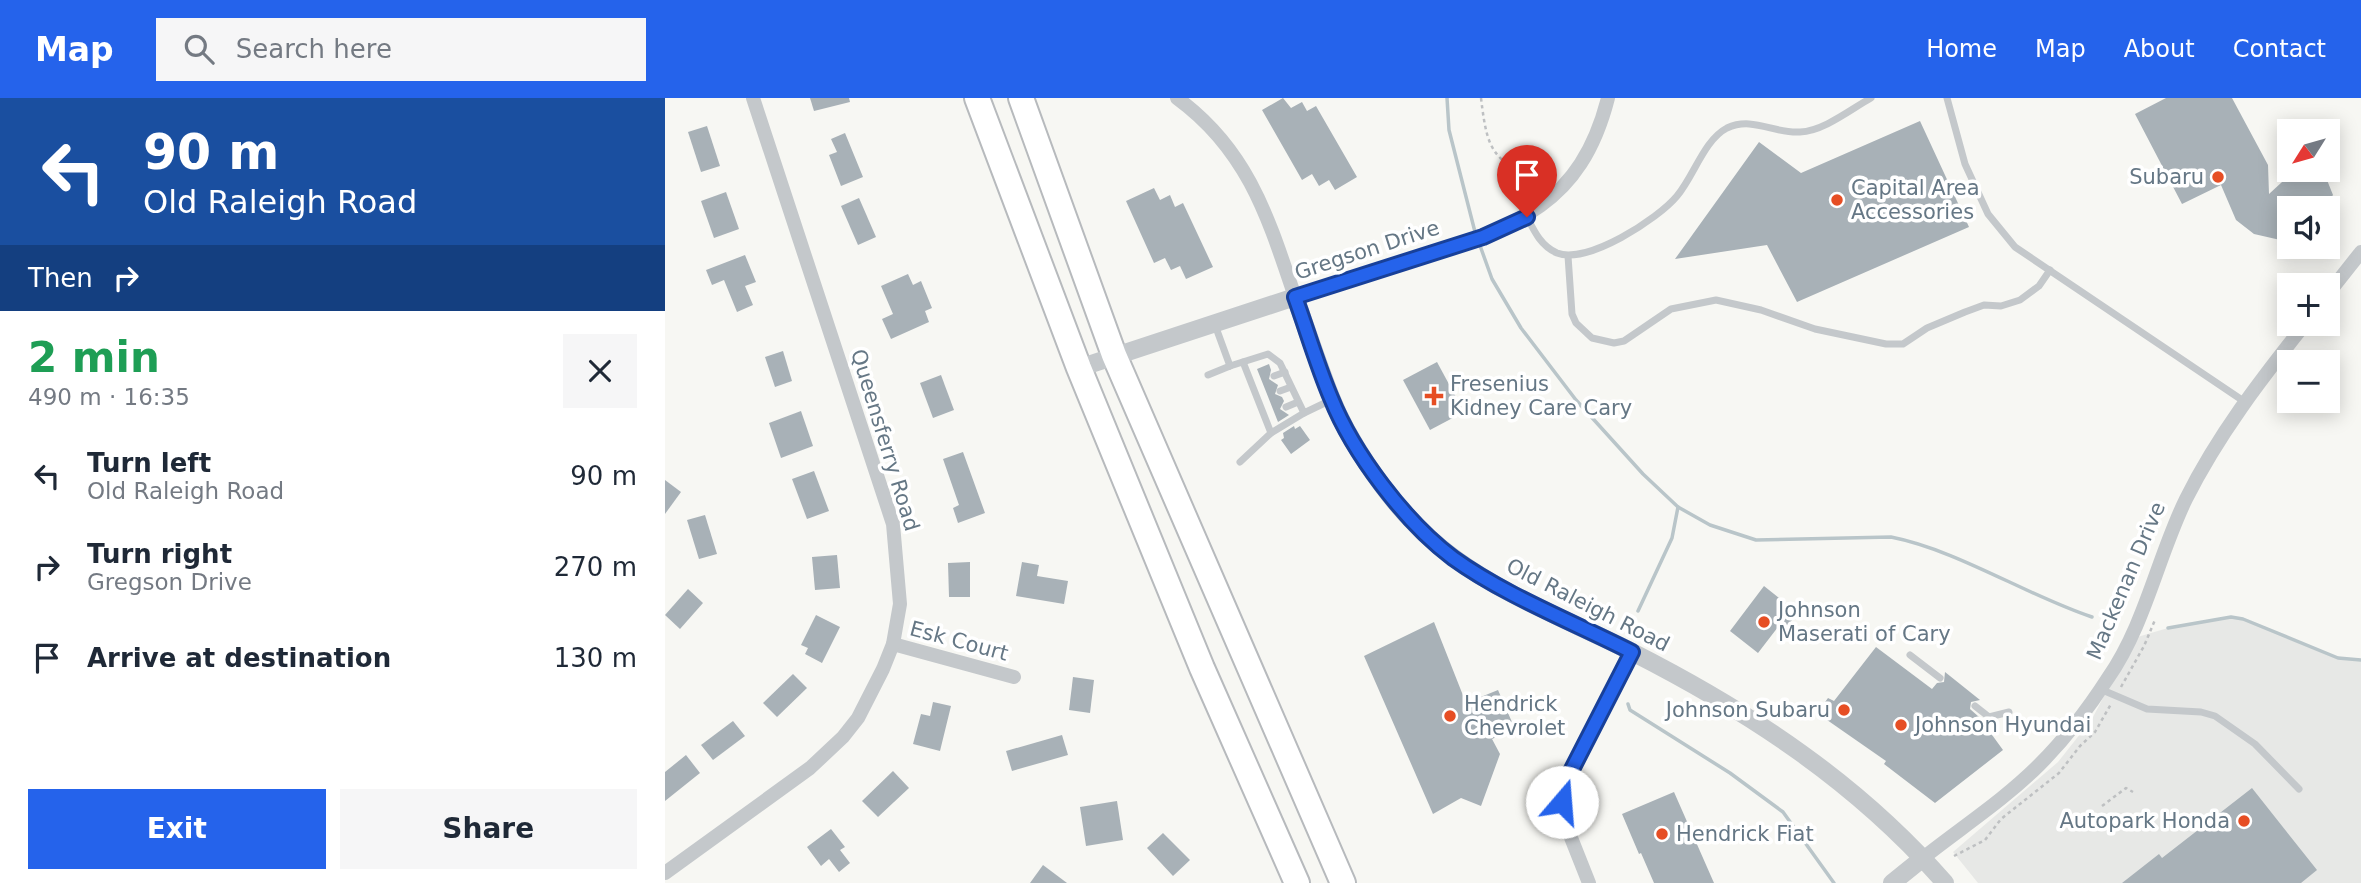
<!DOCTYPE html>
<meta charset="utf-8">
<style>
:root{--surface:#fff;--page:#f6f6f7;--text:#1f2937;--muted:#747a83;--accent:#2563eb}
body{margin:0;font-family:"DejaVu Sans",sans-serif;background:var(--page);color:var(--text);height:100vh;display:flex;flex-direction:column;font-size:26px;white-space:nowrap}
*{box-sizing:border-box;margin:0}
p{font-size:23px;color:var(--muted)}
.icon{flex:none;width:38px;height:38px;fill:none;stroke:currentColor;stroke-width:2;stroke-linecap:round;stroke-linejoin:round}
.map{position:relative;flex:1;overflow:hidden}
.side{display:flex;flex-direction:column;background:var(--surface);width:665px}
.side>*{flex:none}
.top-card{background:#1a4fa0;color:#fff;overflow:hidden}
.needle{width:46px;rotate:233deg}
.buttons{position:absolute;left:1612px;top:21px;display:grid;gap:14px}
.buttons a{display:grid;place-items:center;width:63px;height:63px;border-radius:0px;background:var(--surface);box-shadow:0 4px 18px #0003;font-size:35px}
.pin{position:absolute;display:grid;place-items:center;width:60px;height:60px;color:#fff;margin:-72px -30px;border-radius:50% 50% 50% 0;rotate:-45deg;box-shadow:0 0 7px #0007}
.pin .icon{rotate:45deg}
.me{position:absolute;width:77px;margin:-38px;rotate:18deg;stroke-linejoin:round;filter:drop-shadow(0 0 5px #0008)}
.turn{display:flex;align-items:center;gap:24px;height:147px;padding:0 28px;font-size:32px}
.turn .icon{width:91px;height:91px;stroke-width:2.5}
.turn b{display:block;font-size:49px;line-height:60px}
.then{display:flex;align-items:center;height:66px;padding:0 28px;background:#0003;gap:14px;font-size:26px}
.round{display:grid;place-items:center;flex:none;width:74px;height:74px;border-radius:0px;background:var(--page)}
.summary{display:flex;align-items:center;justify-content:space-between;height:119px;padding:0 28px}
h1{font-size:42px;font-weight:600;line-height:52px;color:#1e9e55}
.cta{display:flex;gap:14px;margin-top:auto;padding:14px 28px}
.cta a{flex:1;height:80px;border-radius:0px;background:var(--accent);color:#fff;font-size:28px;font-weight:600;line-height:80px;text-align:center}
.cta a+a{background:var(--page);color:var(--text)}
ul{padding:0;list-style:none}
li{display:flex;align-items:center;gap:21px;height:91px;padding:0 28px}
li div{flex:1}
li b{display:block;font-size:26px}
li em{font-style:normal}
header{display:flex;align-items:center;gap:42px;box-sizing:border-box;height:98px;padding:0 35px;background:var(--accent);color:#fff}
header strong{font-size:33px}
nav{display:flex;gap:38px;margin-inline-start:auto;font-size:24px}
.search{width:490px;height:63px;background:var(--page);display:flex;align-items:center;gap:18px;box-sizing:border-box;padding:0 24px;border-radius:0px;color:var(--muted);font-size:26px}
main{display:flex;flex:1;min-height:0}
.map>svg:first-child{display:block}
.built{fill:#e7e8e6}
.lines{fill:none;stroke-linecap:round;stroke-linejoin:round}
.stream{stroke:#b9c5c9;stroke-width:3.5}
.building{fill:#a8b1b7}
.trunk-casing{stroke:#b7babd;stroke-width:28}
.path{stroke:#bec0c2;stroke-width:2.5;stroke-dasharray:3.5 3.5;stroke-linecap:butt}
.service{stroke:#c4c8cb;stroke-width:7}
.minor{stroke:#c4c8cb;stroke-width:14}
.tertiary{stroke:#c4c8cb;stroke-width:18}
.trunk{stroke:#fff;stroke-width:24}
.route-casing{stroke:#184099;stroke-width:18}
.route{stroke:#2563eb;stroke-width:12}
.poi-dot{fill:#e64e24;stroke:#fff;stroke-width:2.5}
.labels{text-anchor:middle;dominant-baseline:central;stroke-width:7;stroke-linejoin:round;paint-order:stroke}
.poi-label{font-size:21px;fill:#657785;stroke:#fff;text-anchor:start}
.street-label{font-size:21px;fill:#657785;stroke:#fff}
</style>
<header>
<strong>Map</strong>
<div class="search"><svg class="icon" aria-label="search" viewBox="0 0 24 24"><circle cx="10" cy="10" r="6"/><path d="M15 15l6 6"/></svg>Search here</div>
<nav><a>Home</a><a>Map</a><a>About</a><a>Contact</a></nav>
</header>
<main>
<section class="side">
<div class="top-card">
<div class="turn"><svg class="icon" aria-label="left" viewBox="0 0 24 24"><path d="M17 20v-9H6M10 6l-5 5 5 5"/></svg><div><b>90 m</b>Old Raleigh Road</div></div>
<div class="then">Then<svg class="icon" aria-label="right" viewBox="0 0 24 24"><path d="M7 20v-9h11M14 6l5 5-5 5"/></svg></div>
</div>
<div class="summary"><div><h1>2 min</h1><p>490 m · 16:35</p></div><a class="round"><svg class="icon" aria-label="close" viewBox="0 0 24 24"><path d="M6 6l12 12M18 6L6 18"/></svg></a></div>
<ul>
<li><svg class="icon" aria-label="left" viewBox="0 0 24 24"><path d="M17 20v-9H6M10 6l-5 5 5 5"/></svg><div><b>Turn left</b><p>Old Raleigh Road</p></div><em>90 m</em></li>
<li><svg class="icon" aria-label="right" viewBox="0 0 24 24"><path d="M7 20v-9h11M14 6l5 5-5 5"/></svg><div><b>Turn right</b><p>Gregson Drive</p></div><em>270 m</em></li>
<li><svg class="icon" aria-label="arrive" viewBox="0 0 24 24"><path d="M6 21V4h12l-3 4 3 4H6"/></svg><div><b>Arrive at destination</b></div><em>130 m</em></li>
</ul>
<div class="cta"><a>Exit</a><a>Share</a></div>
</section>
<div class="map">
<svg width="1696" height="785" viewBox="0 0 1696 785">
<rect width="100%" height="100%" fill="#f7f7f3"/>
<path class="built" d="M1566 519 1593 526 1626 542 1672 560 1696 562V785H1313L1288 754 1393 664 1427 621 1469 540 1503 530Z"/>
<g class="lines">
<g class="stream">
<path d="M782 0 784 32 810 134"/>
<path d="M813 142 827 181 856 230 911 302 978 376 1013 409 1045 427 1091 442 1226 439C1292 452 1361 497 1427 519"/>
<path d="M973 513 1007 440 1013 409"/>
<path d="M1503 530 1566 519 1578 521 1673 560 1696 562"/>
<path d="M963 606 965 612 1065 675 1118 714 1169 785"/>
</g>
</g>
<g class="building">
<path d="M145 0H184L185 4 149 13Z"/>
<path d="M618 0 626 10 637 4 642 13 651 8 692 79 670 92 664 82 654 88 647 76 637 82 597 12Z"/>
<path d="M1501 0H1567L1603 67 1604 96 1630 72H1658L1668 97 1658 110H1624V144L1589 136 1571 122 1556 87 1517 106 1470 16Z"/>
<path d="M1255 23 1304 129 1132 204 1102 147 1010 161 1094 44 1136 75Z"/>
<path d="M42 28 55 68 36 74 23 34Z"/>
<path d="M180 35 198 79 176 88 164 57 172 54 166 41Z"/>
<path d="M489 90 495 102 505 97 510 109 518 105 548 169 521 181 515 168 506 172 500 160 489 165 461 103Z"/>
<path d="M61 94 74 131 49 140 36 103Z"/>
<path d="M194 100 211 139 193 147 176 108Z"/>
<path d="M80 157 91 184 80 188 88 207 72 214 59 182 47 187 41 172Z"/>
<path d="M243 176 248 187 256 183 267 210 260 213 264 224 226 241 217 221 228 216 216 188Z"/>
<path d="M118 253 127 283 110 289 100 259Z"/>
<path d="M772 264 799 314 765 332 738 282Z"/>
<path d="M604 266 606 272 604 281 613 287 610 296 617 299 619 303 615 311 624 317 613 324 592 271Z"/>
<path d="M276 277 289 312 268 320 255 285Z"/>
<path d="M136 313 148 348 116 360 104 325Z"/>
<path d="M629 328 630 331 635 328 645 342 626 356 616 342 619 340 618 335Z"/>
<path d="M298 354 320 415 293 425 288 410 294 407 278 361Z"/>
<path d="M149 373 164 413 142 421 127 381Z"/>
<path d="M0 382 16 394 0 416Z"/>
<path d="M40 417 52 456 34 461 22 422Z"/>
<path d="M172 457 175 490 150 492 147 459Z"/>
<path d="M305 464V499H284L283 465Z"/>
<path d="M357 464 374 467 372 478 403 483 399 506 351 498Z"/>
<path d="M1099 488 1128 511 1125 514 1130 518 1118 534 1113 529 1093 555 1065 533Z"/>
<path d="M23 491 38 505 15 531 0 517Z"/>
<path d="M151 517 175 529 157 565 140 556 143 550 136 547Z"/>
<path d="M769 524 801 605 833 592 850 631 827 641 835 656 816 708 796 700 768 716 699 558Z"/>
<path d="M1211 549 1267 591 1272 585 1279 584 1280 574 1315 602 1306 604 1305 611 1314 619 1338 652 1270 705 1219 666 1221 663 1152 615 1163 600 1169 603Z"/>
<path d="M128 576 142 590 112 619 98 605Z"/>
<path d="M408 579 429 582 425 615 404 612Z"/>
<path d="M268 604 286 608 275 653 248 646 256 616 265 618Z"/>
<path d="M68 623 80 638 48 662 36 647Z"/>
<path d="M397 637 403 657 347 673 341 653Z"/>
<path d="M21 657 35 675 0 703V674Z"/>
<path d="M228 673 244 690 213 719 197 703Z"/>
<path d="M1587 690 1652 772 1636 785H1457L1494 756 1497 760Z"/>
<path d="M1009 694 1049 785H989L976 755 974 756 957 716Z"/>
<path d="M452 703 458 742 421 748 415 709Z"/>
<path d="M166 731 180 749 175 752 185 765 174 774 164 761 156 768 142 749Z"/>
<path d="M498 735 525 762 508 778 482 750Z"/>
<path d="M378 767 402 785H365Z"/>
</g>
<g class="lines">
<defs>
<g id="trunk">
<path d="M312 0 414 270 537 570 632 785"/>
<path d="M356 0 449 257 678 785"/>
</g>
</defs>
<use href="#trunk" class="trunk-casing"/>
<g class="path">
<path d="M816 0C823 59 828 56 875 90"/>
<path d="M1456 589 1479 548 1490 522"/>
<path d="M1437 708 1461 690 1468 694"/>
<path d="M1289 758 1320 742 1336 721 1394 675 1415 648 1430 634 1446 606"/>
</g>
<g class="service">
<path d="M1282 0 1300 66 1323 116 1350 149 1580 304"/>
<path d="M862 119C869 133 876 148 892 155 922 167 993 121 1012 98 1029 78 1039 42 1062 30 1088 18 1109 36 1135 34 1159 33 1186 11 1206 0"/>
<path d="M903 158 907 216 911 225 927 240 949 245 959 243 1006 211 1051 202 1096 212 1150 231 1221 246H1238L1262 230 1300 214 1319 207 1336 208 1355 202 1374 188 1385 172"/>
<path d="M550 227 565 268 603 256 615 265 639 315 666 302"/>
<path d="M578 264 606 335 639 315"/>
<path d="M543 277 565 268"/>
<path d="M609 278 620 274"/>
<path d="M615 293 626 289"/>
<path d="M621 309 633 304"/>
<path d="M575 364 606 335"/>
<path d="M1245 557 1275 580"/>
<path d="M1435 591 1482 611 1536 614 1550 618 1590 646 1634 691"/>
<path d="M1310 608 1324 619 1344 614"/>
</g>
<g class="minor">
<path d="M512 0C583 52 603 119 630 199 671 186 712 172 753 159 850 128 915 109 943 0"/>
<path d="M1662 197 1696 154"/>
<path d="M228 546 349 579"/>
<path d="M1258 760C1297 729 1339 702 1374 667 1400 641 1423 611 1443 580 1480 527 1493 458 1521 401 1553 337 1596 281 1640 226"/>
<path d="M0 775 145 670 178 639 193 620 218 571 228 546 235 506 228 426 88 0"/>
<path d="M924 785 897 717 899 691 967 554"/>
</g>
<g class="tertiary">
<path d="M414 270 630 199C642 232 653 266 666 299 682 340 718 394 750 426 808 487 894 517 967 554 1085 614 1193 685 1280 785"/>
<path d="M1227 785 1258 760"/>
</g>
<use href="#trunk" class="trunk"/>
</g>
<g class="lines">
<defs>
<path id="route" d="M862 119 818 139 630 199C642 232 652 267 666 300 688 355 740 424 788 460 839 497 910 525 967 554L902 681 897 704"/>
</defs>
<use href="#route" class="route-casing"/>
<use href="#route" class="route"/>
</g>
<g class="poi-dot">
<circle cx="1553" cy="79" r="7"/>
<circle cx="1172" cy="102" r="7"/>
<path d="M765.5 287.5h7v7h7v7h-7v7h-7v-7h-7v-7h7z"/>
<circle cx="1099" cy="524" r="7"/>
<circle cx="1179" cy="612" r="7"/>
<circle cx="785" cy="618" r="7"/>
<circle cx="1236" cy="627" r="7"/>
<circle cx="1579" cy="723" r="7"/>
<circle cx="997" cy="736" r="7"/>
</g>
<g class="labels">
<g class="poi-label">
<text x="1539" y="79" text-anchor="end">Subaru</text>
<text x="1186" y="90">Capital Area<tspan x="1186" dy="24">Accessories</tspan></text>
<text x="785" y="286">Fresenius<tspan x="785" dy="24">Kidney Care Cary</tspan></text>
<text x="1113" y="512">Johnson<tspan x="1113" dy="24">Maserati of Cary</tspan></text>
<text x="799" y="606">Hendrick<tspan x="799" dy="24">Chevrolet</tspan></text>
<text x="1165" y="612" text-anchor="end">Johnson Subaru</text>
<text x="1250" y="627">Johnson Hyundai</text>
<text x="1565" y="723" text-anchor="end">Autopark Honda</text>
<text x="1011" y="736">Hendrick Fiat</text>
</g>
<g class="street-label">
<text transform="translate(702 152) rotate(-18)">Gregson Drive</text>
<text transform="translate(220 342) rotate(73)">Queensferry Road</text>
<text transform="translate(1461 483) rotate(-67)">Mackenan Drive</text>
<text transform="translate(923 507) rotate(27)">Old Raleigh Road</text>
<text transform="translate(294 543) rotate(15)">Esk Court</text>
</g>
</g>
</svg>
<div class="buttons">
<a><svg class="needle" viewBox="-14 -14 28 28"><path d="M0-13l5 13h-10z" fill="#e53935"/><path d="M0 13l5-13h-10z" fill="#747a83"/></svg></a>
<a><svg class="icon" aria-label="sound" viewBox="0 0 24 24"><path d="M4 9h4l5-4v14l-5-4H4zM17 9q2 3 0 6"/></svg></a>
<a>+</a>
<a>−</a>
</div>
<div class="pin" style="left:862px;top:119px;background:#d93025"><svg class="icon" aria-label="arrive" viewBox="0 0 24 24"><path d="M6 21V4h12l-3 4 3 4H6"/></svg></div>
<svg class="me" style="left:897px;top:704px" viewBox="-20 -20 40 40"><circle r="19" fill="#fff"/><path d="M0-13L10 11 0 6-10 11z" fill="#2563eb"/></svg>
</div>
</main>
